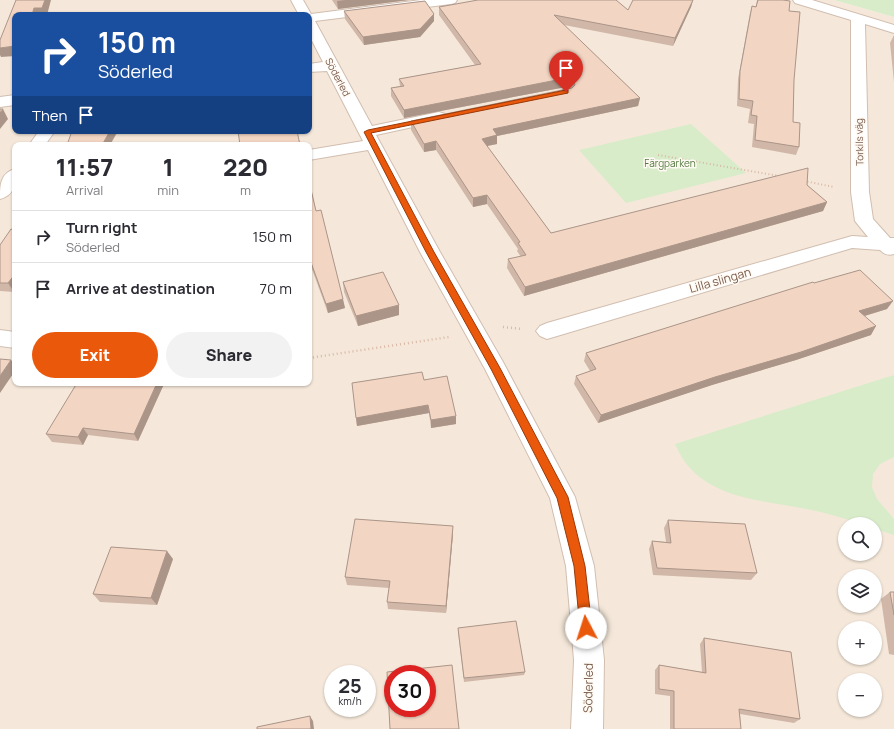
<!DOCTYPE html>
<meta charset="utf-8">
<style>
:root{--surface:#fff;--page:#f2f2f3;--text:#2b2b33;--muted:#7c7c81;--line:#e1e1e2;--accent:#ea580c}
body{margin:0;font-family:Manrope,sans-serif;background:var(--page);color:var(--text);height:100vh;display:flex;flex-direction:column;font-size:15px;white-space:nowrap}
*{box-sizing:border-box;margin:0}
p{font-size:13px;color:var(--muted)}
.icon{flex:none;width:22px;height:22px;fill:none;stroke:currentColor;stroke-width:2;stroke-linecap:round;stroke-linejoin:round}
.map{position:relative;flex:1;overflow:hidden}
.drawer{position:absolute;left:12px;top:142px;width:300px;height:244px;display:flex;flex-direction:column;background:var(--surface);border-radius:8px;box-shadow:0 1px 3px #0004}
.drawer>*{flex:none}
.guide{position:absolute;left:12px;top:12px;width:300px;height:122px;border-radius:8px;box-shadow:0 1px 3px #0004;background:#1a4fa0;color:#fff;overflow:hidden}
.buttons{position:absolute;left:838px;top:517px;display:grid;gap:8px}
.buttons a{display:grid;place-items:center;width:44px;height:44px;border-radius:50%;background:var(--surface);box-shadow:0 1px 3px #0004;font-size:20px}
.speed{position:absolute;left:324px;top:665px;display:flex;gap:8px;font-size:20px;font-weight:700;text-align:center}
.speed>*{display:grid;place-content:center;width:52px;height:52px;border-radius:50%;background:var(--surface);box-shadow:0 1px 3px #0004;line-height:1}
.speed small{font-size:10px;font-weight:400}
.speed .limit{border:6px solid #d22;background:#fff;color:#111}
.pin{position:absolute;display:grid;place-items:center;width:34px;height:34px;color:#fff;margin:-41px -17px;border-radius:50% 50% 50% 0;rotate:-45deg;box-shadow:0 0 4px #0007}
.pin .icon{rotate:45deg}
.me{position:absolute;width:44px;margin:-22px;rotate:355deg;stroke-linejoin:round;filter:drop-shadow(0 0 3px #0008)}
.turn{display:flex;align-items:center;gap:14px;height:84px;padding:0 20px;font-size:18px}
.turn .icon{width:52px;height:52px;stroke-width:2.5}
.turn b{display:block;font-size:28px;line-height:34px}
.then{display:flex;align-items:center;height:38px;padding:0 20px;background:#0003;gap:8px;font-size:15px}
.eta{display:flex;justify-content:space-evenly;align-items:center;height:68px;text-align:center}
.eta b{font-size:24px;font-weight:800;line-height:28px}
.button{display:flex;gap:8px;margin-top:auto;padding:8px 20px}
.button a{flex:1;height:46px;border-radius:24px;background:var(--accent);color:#fff;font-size:16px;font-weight:800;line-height:46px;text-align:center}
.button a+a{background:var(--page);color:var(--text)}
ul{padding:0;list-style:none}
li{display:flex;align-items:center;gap:12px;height:52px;padding:0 20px;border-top:1px solid var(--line)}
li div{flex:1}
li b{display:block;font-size:15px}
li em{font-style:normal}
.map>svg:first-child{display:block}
.residential{fill:#f5e8da;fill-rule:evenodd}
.green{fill:#d8ecc9}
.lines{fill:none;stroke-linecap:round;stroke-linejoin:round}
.minor-casing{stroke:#d1beb0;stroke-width:2}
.path-far1{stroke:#d9b8a5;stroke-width:2;stroke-dasharray:1 2.5;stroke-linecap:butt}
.path{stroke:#d9b8a5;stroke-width:2.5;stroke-dasharray:1 3;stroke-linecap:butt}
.minor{fill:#fff;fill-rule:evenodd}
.wall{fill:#d1b7a8}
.shaded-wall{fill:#aa9588}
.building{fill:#f3d5c3;stroke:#aa9588;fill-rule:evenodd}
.route{fill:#ea580c;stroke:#983908}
.labels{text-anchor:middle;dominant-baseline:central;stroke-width:3;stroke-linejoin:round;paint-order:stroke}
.far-street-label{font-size:10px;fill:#7a5c4d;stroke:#fffaf3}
.far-park-label{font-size:10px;fill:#537a41;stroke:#fffaf3}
.street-label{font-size:12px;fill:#7a5c4d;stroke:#fffaf3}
</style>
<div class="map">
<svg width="894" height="729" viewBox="0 0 894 729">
<rect width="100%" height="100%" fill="#fdf6ec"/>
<path class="residential" d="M0 0H834L894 17V729H0ZM15 15H309V131H15ZM15 145H309V383H15ZM845 524H875V554H845ZM845 576H875V606H845ZM845 628H875V658H845ZM333 674H367V708H333ZM393 674H427V708H393ZM845 680H875V710H845Z"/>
<g class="green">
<path d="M834 0H894V17Z"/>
<path d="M691 124 746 173 626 203 579 150Z"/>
<path d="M894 375V457L880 464 873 474 872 487 877 499 894 519V535L875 529V524C855 524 836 515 816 511 764 499 699 502 675 444Z"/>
</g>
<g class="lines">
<defs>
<g id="minor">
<path d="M291 0H303L311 14 421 0H457L455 3 451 4 315 21 372 126 439 112 445 114 447 117 445 120 376 135 440 252 503 362 575 497 594 566 604 660 603 729H571L574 660 566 566 550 498 485 369 420 252 368 150 309 160V150L363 141 327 71 309 72V64L323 62 309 35V15H299Z"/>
<path d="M793 0H812L894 25V33L865 24 869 192 873 219 890 238H894V254C888 256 884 254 880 250L852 248 547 339 540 336 536 331 540 326 547 323 852 236 868 237 855 221 851 192V20L795 3Z"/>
<path d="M15 95V105L0 107V97Z"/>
<path d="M39 131H55L45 145H29Z"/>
<path d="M15 169C15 182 16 195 0 199 0 186 0 173 15 169Z"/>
<path d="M0 330 15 332V348L0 346Z"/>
</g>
</defs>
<use href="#minor" class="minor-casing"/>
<g class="path-far1">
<path d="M658 155 779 176"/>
<path d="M804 181 834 187"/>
</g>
<g class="path">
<path d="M503 327 522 329"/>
<path d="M309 358 449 337"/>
</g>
<use href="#minor" class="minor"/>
</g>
<g class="wall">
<path d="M332 0H409L338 9Z"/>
<path d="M693 0 691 7 673 46 564 25 640 98 638 106 497 136V144L487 146 551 233 807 185 827 202 823 211 524 296 507 268 508 259 521 257 517 251 518 249 487 204 473 207 436 150 424 152 411 130V121L572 88 566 87 404 118 391 96V88L400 86 399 79 475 65 439 15V7L628 10Z"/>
<path d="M757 0H783L789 11 794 80 793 122 799 147 796 155 752 147 754 124 748 123 750 109 737 106 738 79 750 13 752 6H756Z"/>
<path d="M344 11 434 14V21L420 37 364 45 345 19Z"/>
<path d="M894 35V82L890 43Z"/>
<path d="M309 181 316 211 345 308 328 313 309 261Z"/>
<path d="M15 230V290L14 292 0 291V245Z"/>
<path d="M343 282 399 315 358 326 344 292Z"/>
<path d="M814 283 887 309 865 316 871 335 796 360 712 385 598 423 574 384 576 376 590 371 584 361 586 353Z"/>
<path d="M424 380 456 424 431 428 429 413 357 426 356 418Z"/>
<path d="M164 384 138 441 88 435 83 445 52 442 46 434 106 385Z"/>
<path d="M668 520 757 573 751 580 653 575 649 549 652 541 666 542 664 528Z"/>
<path d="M453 534 446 613 388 609 387 602 389 588 347 585 345 577Z"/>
<path d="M173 559 157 605 100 602 93 594Z"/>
<path d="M890 592H894V655L889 654 881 599Z"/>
<path d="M458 628 525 672 524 675 464 682 458 632Z"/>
<path d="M704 638 800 719 794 723 740 714 741 729H670V696L655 694V670L659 665 702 672 700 644Z"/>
</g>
<g class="shaded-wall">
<path d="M45 0H51L47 15H32L34 8Z"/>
<path d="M345 0H409L338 9 337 1Z"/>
<path d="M693 0 691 7 673 46 675 38Z"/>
<path d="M434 14V21L420 37 364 45 363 37Z"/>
<path d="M15 46V56L1 57 0 55V48Z"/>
<path d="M567 78 566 87 404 118V110Z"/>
<path d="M640 98 638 106 497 136V144L482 147V139L493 129Z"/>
<path d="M3 109 8 119 0 129V113Z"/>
<path d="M110 131H118L110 145H102Z"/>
<path d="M436 141V150L424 152V144Z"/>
<path d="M487 195V204L473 207V198Z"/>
<path d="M827 202 823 211 524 296 525 287Z"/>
<path d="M15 274V290L14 292 8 283Z"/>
<path d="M343 299 345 308 328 313 326 304Z"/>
<path d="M893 301 887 309 854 319 859 311Z"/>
<path d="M399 305V315L358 326 356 316Z"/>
<path d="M876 326 871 335 796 360 712 385 598 423 601 415 715 377Z"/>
<path d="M11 360 15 365V371L0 393V376Z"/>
<path d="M157 383H164V384L138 441 134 434Z"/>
<path d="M428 405 429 413 357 426 356 418Z"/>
<path d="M456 416V424L431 428V420Z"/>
<path d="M83 428 88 435 83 445 78 437Z"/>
<path d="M453 526V534L446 613V606Z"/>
<path d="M167 551 173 559 157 605 151 598Z"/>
<path d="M310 716 313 721 314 729H311Z"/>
</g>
<g class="building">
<path d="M16 0H45L42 8H34L32 15H15V46L0 48V40Z"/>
<path d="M478 0H616L628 10 633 0H693L675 38 554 15 640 98 493 129 497 135 482 139 551 233 808 168 807 185 827 202 525 287 508 259 526 255 518 243 520 242 487 195 473 198 436 141 424 144 411 121 572 88 575 85 573 80 567 78 404 110 391 88 404 86 399 79 481 64 439 7Z"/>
<path d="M758 0H783L790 1 789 11 800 12 794 80 793 122 800 123 799 147 755 140 757 116 751 115 753 101 739 99 740 71 752 6 756 7Z"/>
<path d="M425 1 434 14 420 29 363 37 344 11Z"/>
<path d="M0 109H3L0 113Z"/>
<path d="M72 131H110L102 145H67Z"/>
<path d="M238 131H297L300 145H240Z"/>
<path d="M309 181 316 211 321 210 343 299 326 304 309 257Z"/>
<path d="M11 229 15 230V274L8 283H0V245Z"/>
<path d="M860 270 893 301 859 311 876 326 801 352 715 377 601 415 576 376 596 369 586 353 813 282 814 283Z"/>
<path d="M383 272 399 305 356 316 343 282Z"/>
<path d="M0 359 11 360 0 376Z"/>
<path d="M422 372 424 380 447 376 456 416 431 420 428 405 356 418 352 383Z"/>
<path d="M77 383 106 385 107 383H157L134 434 83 428 78 437 46 434Z"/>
<path d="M355 519 453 526 446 606 387 602 390 581 345 577Z"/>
<path d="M668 520 745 524 757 573 657 568 652 541 671 543Z"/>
<path d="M111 547 167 551 151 598 93 594Z"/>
<path d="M890 592H894V615Z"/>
<path d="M516 621 525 672 464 678 458 628Z"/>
<path d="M704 638 791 652 800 719 739 709 741 729H674V691L659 689V665L706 673Z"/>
<path d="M452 665 459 729H390L387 672ZM393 674H427V708H393Z"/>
<path d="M310 716 311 729H257V727Z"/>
</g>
<path class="route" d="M566 90H568V93L371 133 434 252 500 368 568 497 585 566 592 628 590 633 586 634 582 633 580 628 574 566 557 498 491 369 426 252 364 132 368 130Z"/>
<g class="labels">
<g class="far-street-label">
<text transform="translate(338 77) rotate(62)">Söderled</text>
<text transform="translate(859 142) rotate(-91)">Torkils väg</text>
</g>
<g class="far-park-label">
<text x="670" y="163">Färgparken</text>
</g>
<g class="street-label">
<text transform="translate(720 280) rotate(-16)">Lilla slingan</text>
<text transform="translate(588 688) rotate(-89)">Söderled</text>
</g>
</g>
</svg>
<div class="buttons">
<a><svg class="icon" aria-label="search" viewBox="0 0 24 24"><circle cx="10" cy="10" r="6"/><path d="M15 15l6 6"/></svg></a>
<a><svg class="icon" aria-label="layers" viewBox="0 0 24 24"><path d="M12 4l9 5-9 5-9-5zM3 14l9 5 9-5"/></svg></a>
<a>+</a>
<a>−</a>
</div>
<div class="speed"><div>25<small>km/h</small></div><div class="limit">30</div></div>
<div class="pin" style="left:566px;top:92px;background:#d93025"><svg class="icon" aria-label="arrive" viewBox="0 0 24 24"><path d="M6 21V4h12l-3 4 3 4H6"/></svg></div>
<svg class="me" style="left:586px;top:628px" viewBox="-20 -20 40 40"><circle r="19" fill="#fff"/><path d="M0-13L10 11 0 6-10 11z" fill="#ea580c"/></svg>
<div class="guide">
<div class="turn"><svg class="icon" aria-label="right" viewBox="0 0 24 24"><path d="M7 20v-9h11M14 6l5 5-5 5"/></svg><div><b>150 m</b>Söderled</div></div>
<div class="then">Then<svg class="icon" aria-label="arrive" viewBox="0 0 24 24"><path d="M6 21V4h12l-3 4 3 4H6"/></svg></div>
</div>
<section class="drawer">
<div class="eta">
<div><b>11:57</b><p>Arrival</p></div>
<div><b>1</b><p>min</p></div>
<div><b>220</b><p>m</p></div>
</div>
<ul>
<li><svg class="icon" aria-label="right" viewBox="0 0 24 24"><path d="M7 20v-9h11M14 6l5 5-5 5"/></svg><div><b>Turn right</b><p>Söderled</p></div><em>150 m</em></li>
<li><svg class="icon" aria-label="arrive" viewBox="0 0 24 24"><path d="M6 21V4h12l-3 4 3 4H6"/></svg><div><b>Arrive at destination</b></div><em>70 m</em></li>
</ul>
<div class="button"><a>Exit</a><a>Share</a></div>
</section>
</div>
